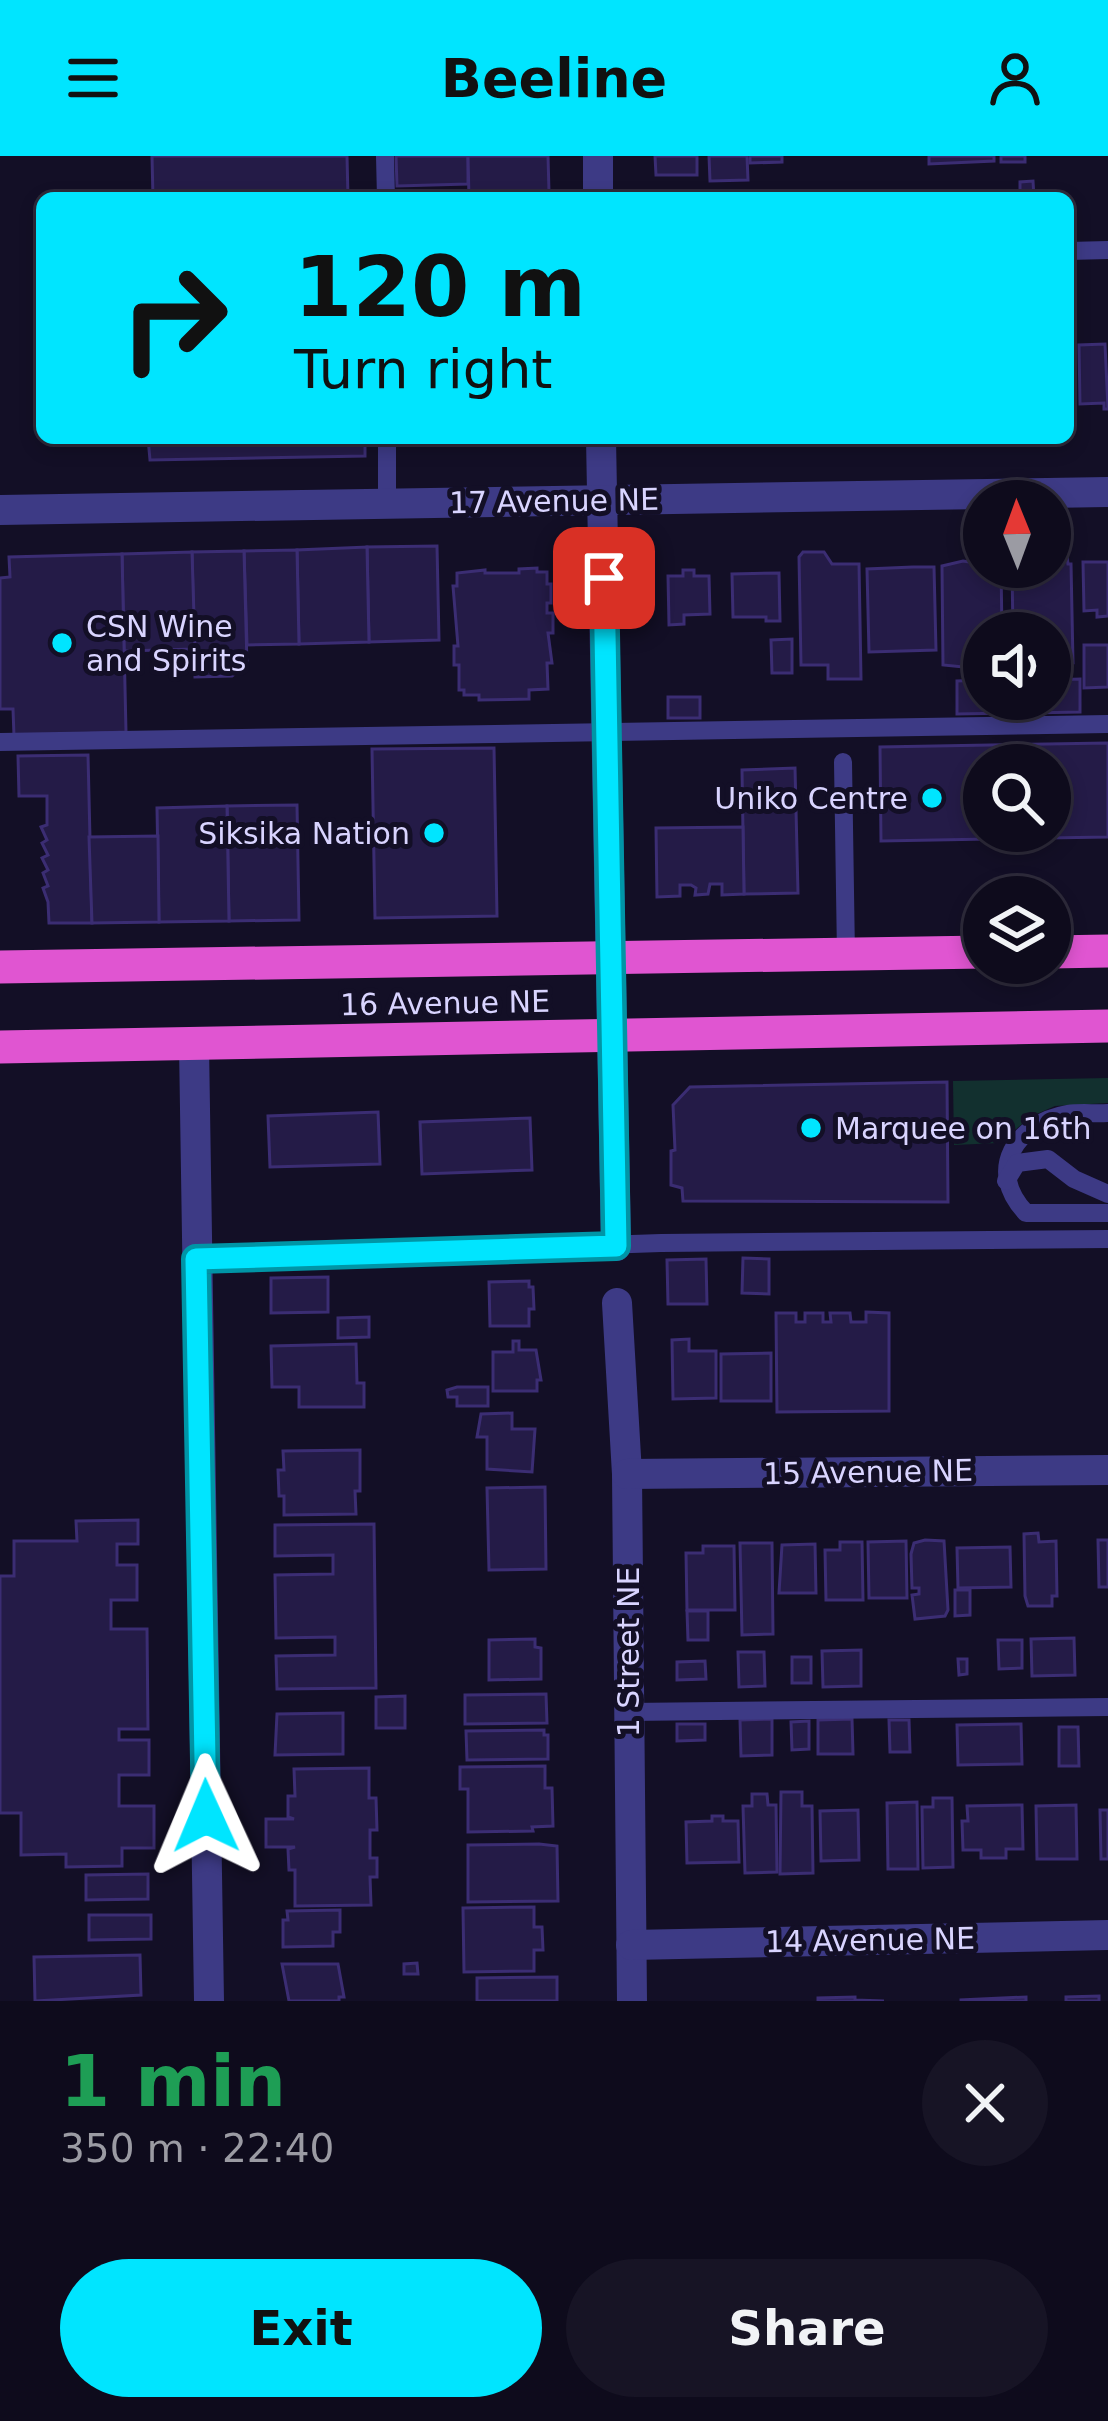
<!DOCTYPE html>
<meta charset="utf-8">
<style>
:root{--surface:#0e0b1c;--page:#171425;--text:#f1f3f6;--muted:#9b9ba3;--line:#2e2b3b;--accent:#00e5ff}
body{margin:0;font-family:"DejaVu Sans",sans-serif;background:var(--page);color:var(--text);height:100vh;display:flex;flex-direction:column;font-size:45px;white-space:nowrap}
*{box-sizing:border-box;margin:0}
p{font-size:39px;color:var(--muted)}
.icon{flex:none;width:66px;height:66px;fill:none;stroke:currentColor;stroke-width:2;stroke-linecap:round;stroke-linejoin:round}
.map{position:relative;height:1845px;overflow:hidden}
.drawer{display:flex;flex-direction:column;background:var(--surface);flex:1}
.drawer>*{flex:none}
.banner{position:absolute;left:36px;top:36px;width:1038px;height:252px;border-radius:18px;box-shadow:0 6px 18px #0003,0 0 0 3px var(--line);background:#00e5ff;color:#111;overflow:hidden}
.needle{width:78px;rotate:359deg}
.tools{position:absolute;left:963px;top:324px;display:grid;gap:24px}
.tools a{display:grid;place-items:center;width:108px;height:108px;border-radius:50%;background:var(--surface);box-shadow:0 6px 18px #0003,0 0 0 3px var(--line);font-size:60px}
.pin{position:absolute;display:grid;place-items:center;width:102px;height:102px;color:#fff;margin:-51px;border-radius:24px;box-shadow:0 6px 18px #0006}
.me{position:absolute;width:132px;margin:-66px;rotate:359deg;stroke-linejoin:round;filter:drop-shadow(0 0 9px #0008)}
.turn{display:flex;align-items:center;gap:42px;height:252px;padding:0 60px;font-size:54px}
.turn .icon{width:156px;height:156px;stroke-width:2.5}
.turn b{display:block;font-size:84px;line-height:102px}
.round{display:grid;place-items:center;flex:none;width:126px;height:126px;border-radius:63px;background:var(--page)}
.summary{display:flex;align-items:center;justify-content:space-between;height:204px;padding:0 60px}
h1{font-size:72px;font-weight:600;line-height:90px;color:#1e9e55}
.primary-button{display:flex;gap:24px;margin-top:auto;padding:24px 60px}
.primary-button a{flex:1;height:138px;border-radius:72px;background:var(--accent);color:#111;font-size:48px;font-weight:600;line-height:138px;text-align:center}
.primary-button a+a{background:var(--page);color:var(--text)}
header{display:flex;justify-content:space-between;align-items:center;height:156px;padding:0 60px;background:var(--accent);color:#111;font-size:54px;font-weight:600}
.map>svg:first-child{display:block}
.green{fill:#12302f}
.building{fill:#241b47;stroke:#3b2d73;stroke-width:3;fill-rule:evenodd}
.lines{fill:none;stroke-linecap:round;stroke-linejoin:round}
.service{stroke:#3d3a85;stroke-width:18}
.minor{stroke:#3d3a85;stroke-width:30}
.trunk{stroke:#e055d1;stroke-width:33}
.route-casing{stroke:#0095a6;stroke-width:30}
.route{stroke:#00e5ff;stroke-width:21}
.poi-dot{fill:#00e5ff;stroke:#130f26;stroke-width:4.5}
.labels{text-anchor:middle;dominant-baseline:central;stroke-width:10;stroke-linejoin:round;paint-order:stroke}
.street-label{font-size:30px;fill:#d9d4ff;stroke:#130f26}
.poi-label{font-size:30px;fill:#d9d4ff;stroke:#130f26;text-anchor:start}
</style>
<header><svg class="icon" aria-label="menu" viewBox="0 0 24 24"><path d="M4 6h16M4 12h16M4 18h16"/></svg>Beeline<svg class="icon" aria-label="person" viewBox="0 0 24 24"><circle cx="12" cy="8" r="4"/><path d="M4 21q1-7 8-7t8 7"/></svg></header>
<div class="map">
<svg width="1108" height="1845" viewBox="0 0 1108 1845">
<rect width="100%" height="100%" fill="#130f26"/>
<path class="green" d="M1108 922V947L1055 950 1032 960 999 987 954 989 953 925Z"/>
<g class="building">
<path d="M152 0H347L348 42H153Z"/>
<path d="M396 0H468V28L397 30Z"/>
<path d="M468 0H548L549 36H535V42H469Z"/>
<path d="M655 0H697V19H656Z"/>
<path d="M709 0H747L748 24 710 25Z"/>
<path d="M750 0H782V6L750 7Z"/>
<path d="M929 0H994V5L929 8Z"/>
<rect x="1001" y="0" width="24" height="6"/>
<path d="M1033 25 1034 42H1020V26Z"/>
<path d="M1105 188 1108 253H1104V247L1080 248 1079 189Z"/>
<path d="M148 282H365V300L150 304Z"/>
<path d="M437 390 439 484 369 486 367 391Z"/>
<path d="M367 391 369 486 299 488 297 394Z"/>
<path d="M297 394 299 488 247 489 244 395Z"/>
<path d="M244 395 247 509 232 520 195 521 192 396Z"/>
<path d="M192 396 195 493 124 495 122 398Z"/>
<path d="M803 396H824L832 408H859L861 523H828V509H801L799 401Z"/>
<path d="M122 398 126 576 14 580 13 553H0V422L10 421 9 401Z"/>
<path d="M1067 400 1068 408H1071L1073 507 1054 510 1050 507V477H1013L1012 411H1050V401Z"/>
<path d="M963 405 1001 411 1002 477H984V513L943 509 942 410Z"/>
<path d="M1083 406H1108V460L1097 461V454L1084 455Z"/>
<path d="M913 411H934L936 494 869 496 867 413Z"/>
<path d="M537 412V416H547V428H551V447H547V457H553V477H548L552 507H547L548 533 529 534V543L479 544V539H464V534H459V509H454V490H458L453 430H457V417L485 414V417H519V413Z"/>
<path d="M683 414H694V420H709L710 458 684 459V468L669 469 668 420H683Z"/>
<path d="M779 417 780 465H766V461H733L732 418Z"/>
<path d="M792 483V517H772L771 484Z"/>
<path d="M1084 489H1108V531L1084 532Z"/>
<path d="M1080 523V556L1029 557 1028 543H1050V524Z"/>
<path d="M984 524V543H1009V557L957 558V525Z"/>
<rect x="668" y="541" width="32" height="21"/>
<path d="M1108 587V681L881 685 880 591ZM984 609H1050V675H984Z"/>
<path d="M494 592 497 760 375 762 372 593Z"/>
<path d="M88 599 92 767H49L48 746 43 732 48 730 43 717 48 714 42 702 48 699 42 687 47 684 41 671 47 669V640H19L18 600Z"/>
<path d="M795 612 798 737 744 738 742 614Z"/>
<path d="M297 649 299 764 229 765 227 650Z"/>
<path d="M227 650 229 765 159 766 157 652Z"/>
<path d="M743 671 744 738 722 739V728H710L708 738 695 739 696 732 691 729H680V740L657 741 656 672Z"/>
<path d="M158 680 159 766 92 767 89 681Z"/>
<path d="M947 926 948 1046 683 1045 682 1032 671 1029V995L675 994 673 949 690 931Z"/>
<path d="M378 956 380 1008 270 1011 268 960Z"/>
<path d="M530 962 532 1014 422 1018 420 966Z"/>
<path d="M743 1102 769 1103V1138L742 1137Z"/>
<path d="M706 1103 707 1148H668L667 1104Z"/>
<path d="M328 1121V1156L271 1157V1122Z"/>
<path d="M529 1125V1131H533L534 1153H529V1170H490L489 1126Z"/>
<path d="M866 1156 889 1157V1255L777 1256 776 1157H796V1166H805V1157H823V1166H831L830 1157H850L851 1166H866Z"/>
<path d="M369 1161V1181L338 1182V1162Z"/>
<path d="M689 1183V1195H716V1242L673 1243 672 1184Z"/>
<path d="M513 1185H519V1194H536L541 1224H537V1235H493V1196H513Z"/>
<path d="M356 1188 357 1227H364V1251H299V1231H272L271 1190Z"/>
<path d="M771 1197V1245H721V1198Z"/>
<path d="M457 1231H488V1250H457V1241H448L447 1234Z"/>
<path d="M512 1257V1273H535L532 1316 487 1313V1281H477L481 1258Z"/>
<path d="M360 1294V1335H355L356 1358 284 1359V1340H279L278 1314H284L283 1295Z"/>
<path d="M545 1331 546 1413 489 1414 487 1332Z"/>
<path d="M138 1364V1388H117V1409H137V1444H111V1473H147L148 1573H119V1584H149V1619H119V1650H154V1692H122V1710L66 1711V1698L21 1699V1657H0V1420H14V1385H77L76 1365Z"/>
<path d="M374 1368 376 1532 277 1533 276 1500 335 1499V1481L276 1482 275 1419 333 1418V1399L275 1400V1369Z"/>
<path d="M1038 1377 1039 1386 1056 1385 1057 1440H1052V1450H1028L1025 1440 1024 1378Z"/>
<path d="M925 1384 944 1385 948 1454 945 1460 915 1463 912 1439 919 1438V1432H912L911 1398 914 1387Z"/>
<path d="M1098 1384H1108V1431H1099Z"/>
<path d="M906 1385 907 1442H869L868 1386Z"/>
<path d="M840 1386H862L863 1444H826L825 1394H840Z"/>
<path d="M740 1387H772L773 1478 742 1479Z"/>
<path d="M815 1388 816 1437H779L782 1389Z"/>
<path d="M703 1390H734L735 1454H687L686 1397H703Z"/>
<path d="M1010 1391 1011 1431 958 1432 957 1392Z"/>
<path d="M955 1434H970V1459L955 1460Z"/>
<path d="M687 1455H708V1484H688Z"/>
<path d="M1074 1482 1075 1519 1032 1520 1031 1483Z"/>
<path d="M535 1483V1491L541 1492V1523L489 1524V1484Z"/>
<path d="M998 1484H1022V1512L999 1513Z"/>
<path d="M861 1494V1530L823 1531 822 1495Z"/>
<path d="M738 1496H764L765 1530 739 1531Z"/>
<rect x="792" y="1501" width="19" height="26"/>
<path d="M958 1503H967V1518L959 1519Z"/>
<path d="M705 1505 706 1523 677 1524V1506Z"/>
<path d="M546 1538 547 1567 465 1568V1539Z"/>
<path d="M405 1540V1572H376V1541Z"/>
<path d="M343 1557V1598L275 1599 277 1558Z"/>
<path d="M772 1563V1599L741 1600 740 1564Z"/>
<path d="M852 1563 853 1598H818V1564Z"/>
<path d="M889 1564H909L910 1596H890Z"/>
<path d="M809 1565V1593L792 1594 791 1566Z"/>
<path d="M677 1568H705V1584L677 1585Z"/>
<path d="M1021 1568 1022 1608 958 1609 957 1569Z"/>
<path d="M1059 1571H1078L1079 1610H1059Z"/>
<path d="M544 1574V1579H548V1603L467 1604 466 1575Z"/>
<path d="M545 1610V1632H552L553 1670 532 1671 533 1675 468 1676V1633H460V1611Z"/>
<path d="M369 1612V1642H376L377 1674H370V1702H377V1721H370L371 1749 295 1750V1714H289L288 1693 295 1691H266V1663H294L288 1661V1640H295L294 1613Z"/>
<path d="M781 1636H802V1650H812L813 1717 780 1718Z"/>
<path d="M752 1638H767L768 1649H776L777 1716 745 1717 743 1650H752Z"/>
<path d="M933 1642H952L953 1711 923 1712 922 1651H933Z"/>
<path d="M917 1646 918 1713H888L887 1647Z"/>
<path d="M1022 1649 1023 1693H1006V1702H981V1694H963L962 1665H968L967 1650Z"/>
<path d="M1076 1649 1077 1703H1037L1036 1650Z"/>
<path d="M858 1654 859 1704 821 1705 820 1655Z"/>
<path d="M1100 1654H1108V1703H1101Z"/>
<path d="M712 1660H723V1665H738L739 1706 687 1707 686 1666 712 1665Z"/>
<path d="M539 1688 557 1690 558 1745 468 1746V1689Z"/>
<path d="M148 1718V1743L86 1744V1719Z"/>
<path d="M534 1751V1771H542L543 1794H534V1815L464 1816 463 1752Z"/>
<path d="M340 1754V1776H333V1790L283 1791V1764H288L287 1755Z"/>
<path d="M89 1759H151V1783L89 1784Z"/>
<path d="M140 1799 141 1839 35 1845 34 1801Z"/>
<path d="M417 1807 418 1818H404V1808Z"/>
<path d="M282 1808H338L344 1841H339V1845H289Z"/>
<path d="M557 1821V1845H477V1822Z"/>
<path d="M1099 1840V1845H1066V1841Z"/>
<path d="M855 1841V1844L884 1845H818V1842Z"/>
<path d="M1026 1841V1845H961V1844Z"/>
</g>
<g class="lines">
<g class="service">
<path d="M385 0 386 42"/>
<path d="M1068 95 1108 94"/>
<path d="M387 348V282"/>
<path d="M0 586 1108 568"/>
<path d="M843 606 846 799"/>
<path d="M1108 957C1095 958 1081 956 1068 958 1016 967 985 1014 1026 1057H1108"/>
<path d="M1006 1025 1017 1007 1048 1003 1074 1023 1108 1038"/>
<path d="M196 1103 661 1087 1108 1083"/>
<path d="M628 1556 1108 1551"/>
</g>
<g class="minor">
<path d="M598 0V42"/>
<path d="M601 282 616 1090"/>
<path d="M0 354 1108 336"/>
<path d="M194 889 209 1845"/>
<path d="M617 1147 627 1318 632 1845"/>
<path d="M627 1318 1108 1314"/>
<path d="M631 1789 1108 1779"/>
</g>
<g class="trunk">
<path d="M1050 796 1108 795"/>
<path d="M0 811 984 796"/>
<path d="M0 891 1108 870"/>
</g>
</g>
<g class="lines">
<defs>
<path id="route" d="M206 1660 196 1103 616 1090 604 422"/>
</defs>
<use href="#route" class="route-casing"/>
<use href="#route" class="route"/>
</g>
<g class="poi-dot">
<circle cx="62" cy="487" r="12"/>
<circle cx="932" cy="642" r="12"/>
<circle cx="434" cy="677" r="12"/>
<circle cx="811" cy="972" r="12"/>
</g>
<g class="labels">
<g class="street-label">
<text transform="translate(554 345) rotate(-1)">17 Avenue NE</text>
<text transform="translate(445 847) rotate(-1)">16 Avenue NE</text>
<text transform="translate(868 1316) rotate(-1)">15 Avenue NE</text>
<text transform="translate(628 1496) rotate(-90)">1 Street NE</text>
<text transform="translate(870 1784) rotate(-1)">14 Avenue NE</text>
</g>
<g class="poi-label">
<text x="86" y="470">CSN Wine<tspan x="86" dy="34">and Spirits</tspan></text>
<text x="908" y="642" text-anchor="end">Uniko Centre</text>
<text x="410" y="677" text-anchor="end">Siksika Nation</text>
<text x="835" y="972">Marquee on 16th</text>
</g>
</g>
</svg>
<div class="tools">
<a><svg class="needle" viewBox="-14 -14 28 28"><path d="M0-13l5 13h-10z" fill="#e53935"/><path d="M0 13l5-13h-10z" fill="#9b9ba3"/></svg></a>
<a><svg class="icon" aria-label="sound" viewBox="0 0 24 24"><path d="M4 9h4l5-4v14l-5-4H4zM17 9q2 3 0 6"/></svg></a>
<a><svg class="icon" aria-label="search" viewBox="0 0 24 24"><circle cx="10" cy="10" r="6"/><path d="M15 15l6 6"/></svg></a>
<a><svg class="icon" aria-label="layers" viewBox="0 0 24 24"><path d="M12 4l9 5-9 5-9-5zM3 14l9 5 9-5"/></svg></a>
</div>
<div class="pin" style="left:604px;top:422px;background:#d93025"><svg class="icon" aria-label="arrive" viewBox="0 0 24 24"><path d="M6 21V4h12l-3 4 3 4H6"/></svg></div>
<svg class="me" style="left:206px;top:1660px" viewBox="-20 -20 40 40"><path d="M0-17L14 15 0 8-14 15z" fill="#00e5ff" stroke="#fff" stroke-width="4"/></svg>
<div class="banner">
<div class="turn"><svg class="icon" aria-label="right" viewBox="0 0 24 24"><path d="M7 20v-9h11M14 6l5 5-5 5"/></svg><div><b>120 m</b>Turn right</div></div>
</div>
</div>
<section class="drawer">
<div class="summary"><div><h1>1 min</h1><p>350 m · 22:40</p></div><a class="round"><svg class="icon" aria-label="close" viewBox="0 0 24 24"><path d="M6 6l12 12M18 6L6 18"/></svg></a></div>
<div class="primary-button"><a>Exit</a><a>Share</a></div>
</section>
